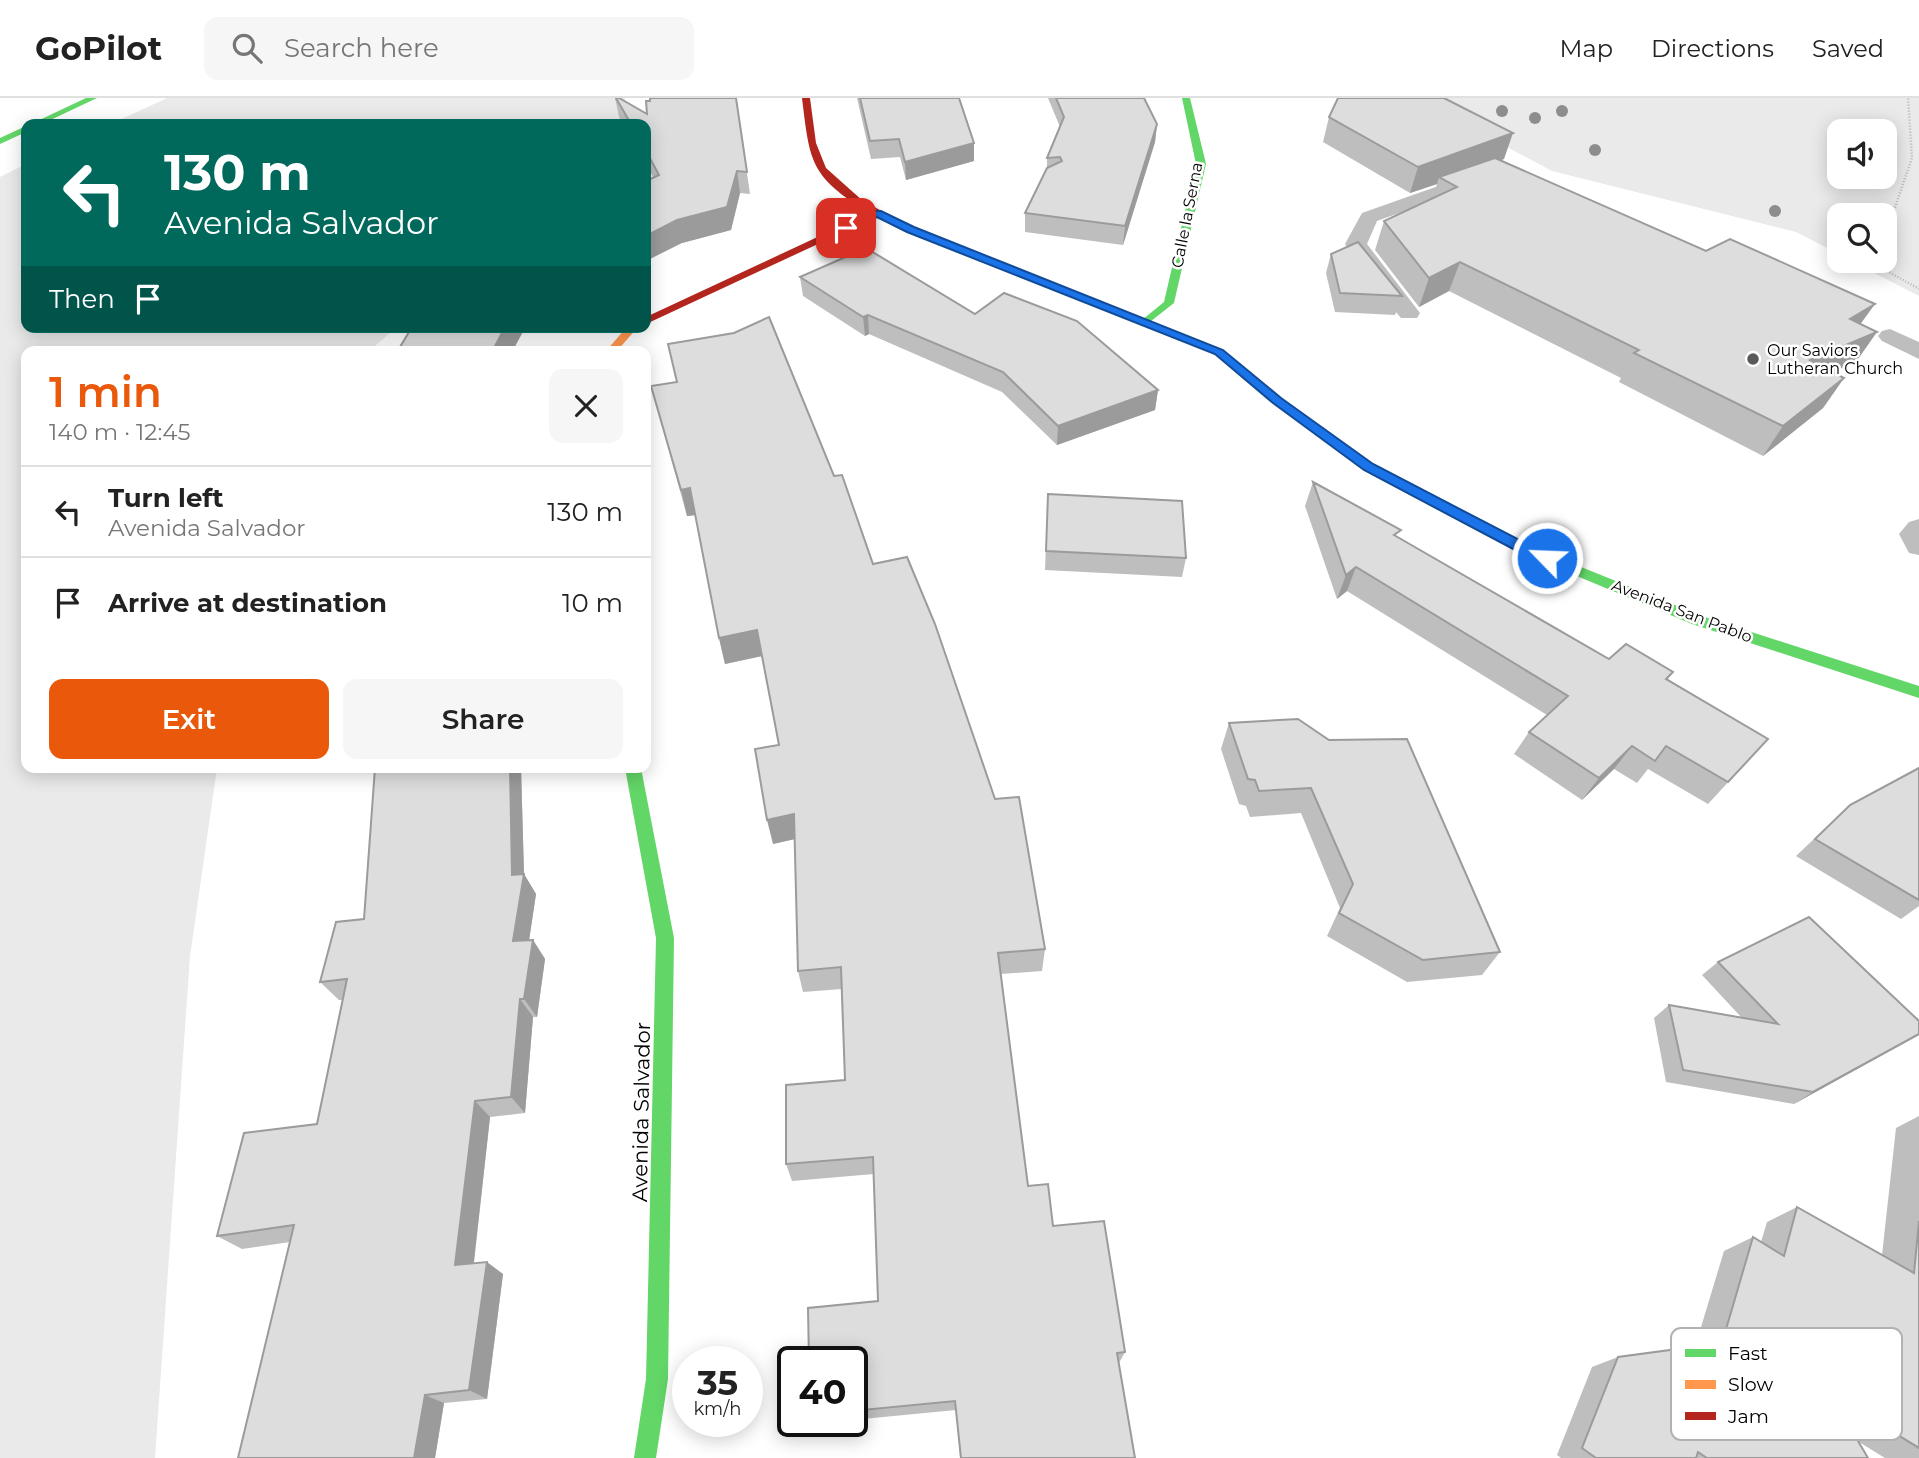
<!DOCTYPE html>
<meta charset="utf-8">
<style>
:root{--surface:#fff;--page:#f6f6f6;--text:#222;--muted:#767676;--line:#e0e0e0;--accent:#ea580c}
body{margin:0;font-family:Montserrat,sans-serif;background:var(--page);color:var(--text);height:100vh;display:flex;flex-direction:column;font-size:26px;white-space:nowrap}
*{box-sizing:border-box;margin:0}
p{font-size:23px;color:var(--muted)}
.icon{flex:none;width:38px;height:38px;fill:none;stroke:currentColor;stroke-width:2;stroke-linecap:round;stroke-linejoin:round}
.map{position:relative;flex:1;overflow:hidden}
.sheet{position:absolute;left:21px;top:248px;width:630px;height:427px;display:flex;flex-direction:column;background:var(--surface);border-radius:14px;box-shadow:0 4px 18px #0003}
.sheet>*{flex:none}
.banner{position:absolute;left:21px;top:21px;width:630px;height:214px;border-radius:14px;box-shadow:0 4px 18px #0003;background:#00695c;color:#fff;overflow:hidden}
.fabs{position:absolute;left:1827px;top:21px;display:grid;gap:14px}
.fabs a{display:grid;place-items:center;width:70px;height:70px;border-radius:14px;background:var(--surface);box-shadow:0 4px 18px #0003;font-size:35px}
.speed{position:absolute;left:672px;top:1248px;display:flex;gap:14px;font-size:35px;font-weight:700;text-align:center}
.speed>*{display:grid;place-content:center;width:91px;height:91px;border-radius:50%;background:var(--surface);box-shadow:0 4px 18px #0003;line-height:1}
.speed small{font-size:18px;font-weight:400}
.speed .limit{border:4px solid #111;border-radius:10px;background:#fff;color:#111}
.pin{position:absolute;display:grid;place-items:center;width:60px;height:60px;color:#fff;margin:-30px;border-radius:14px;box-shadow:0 4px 10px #0006}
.me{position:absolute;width:77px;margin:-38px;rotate:294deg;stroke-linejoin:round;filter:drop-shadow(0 0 5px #0008)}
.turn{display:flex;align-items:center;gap:24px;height:147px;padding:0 28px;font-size:32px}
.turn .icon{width:91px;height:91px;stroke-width:2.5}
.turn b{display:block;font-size:49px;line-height:60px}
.then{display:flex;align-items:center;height:66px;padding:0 28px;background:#0003;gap:14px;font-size:26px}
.round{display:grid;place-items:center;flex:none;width:74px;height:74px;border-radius:14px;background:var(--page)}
.overview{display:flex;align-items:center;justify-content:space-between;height:119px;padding:0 28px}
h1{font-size:42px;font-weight:600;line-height:52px;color:var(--accent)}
.cta{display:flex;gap:14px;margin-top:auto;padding:14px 28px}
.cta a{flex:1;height:80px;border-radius:14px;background:var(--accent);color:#fff;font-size:28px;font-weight:600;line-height:80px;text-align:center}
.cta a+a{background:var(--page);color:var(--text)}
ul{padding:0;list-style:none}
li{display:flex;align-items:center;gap:21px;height:91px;padding:0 28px;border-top:2px solid var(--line)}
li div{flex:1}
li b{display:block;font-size:26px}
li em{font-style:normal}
header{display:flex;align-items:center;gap:42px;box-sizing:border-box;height:98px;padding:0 35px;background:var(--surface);border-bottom:2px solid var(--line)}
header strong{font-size:33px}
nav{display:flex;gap:38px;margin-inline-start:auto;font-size:24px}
.search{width:490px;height:63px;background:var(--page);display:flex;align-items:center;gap:18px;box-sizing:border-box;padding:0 24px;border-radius:14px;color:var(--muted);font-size:26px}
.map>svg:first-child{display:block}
.green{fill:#eaeaea;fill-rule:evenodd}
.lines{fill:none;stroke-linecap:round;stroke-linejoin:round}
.path{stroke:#b8b8b8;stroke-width:2.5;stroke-dasharray:1 2;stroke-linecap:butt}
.lane{fill:#bebebe;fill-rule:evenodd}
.fast{fill:#63d668;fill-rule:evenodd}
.slow{fill:#ff974d;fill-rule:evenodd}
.jam{fill:#b3261e;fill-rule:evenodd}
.tree{fill:#8d8d8d}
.wall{fill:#bebebe}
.shaded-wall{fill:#9b9b9b}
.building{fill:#ddd;stroke:#9b9b9b;stroke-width:2}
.route{fill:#1a73e8;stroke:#114b97;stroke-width:2}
.poi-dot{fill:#595959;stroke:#fff;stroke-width:2.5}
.labels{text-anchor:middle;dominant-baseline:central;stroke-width:5;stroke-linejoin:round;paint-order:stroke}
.far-street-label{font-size:16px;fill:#000;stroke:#fff}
.far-poi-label{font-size:16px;fill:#000;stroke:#fff;text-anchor:start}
.near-street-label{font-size:21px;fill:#000;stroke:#fff}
.key{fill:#fff;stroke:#b2b2b2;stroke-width:2}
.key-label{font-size:19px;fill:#000}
</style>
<header>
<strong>GoPilot</strong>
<div class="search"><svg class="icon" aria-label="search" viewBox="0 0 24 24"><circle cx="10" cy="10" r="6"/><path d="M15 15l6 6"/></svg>Search here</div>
<nav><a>Map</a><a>Directions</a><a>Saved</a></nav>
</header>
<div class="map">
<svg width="1919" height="1360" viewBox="0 0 1919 1360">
<rect width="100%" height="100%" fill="#fff"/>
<g class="green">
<path d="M167 0H625V26H111Z"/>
<path d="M1415 0H1919V198L1851 163H1885V117H1839V156L1796 134 1552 73ZM1839 33H1885V79H1839Z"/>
<path d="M26 66V229H397L368 254H26V670H217L190 858 155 1360H0V79Z"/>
</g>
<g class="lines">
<g class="path">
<path d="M1885 138 1912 60 1908 0"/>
<path d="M1885 148 1889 174 1919 191"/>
</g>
<g class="lane">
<path d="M1475 75 1482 77 1485 81 1482 85 1377 123 1367 146 1420 215 1417 220H1401L1365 177 1345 146 1362 115Z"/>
<path d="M1890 231 1919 244V261L1882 243 1878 238 1882 233Z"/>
<path d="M1919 421V457L1909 455 1899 436 1909 424Z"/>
</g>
<g class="fast">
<path d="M86 0H97L42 26H31Z"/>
<path d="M1182 0H1190L1206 66 1174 205 1146 227 1141 224 1142 222 1164 204 1196 66Z"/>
<path d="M26 28V34L0 46V40Z"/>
<path d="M1281 302 1372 366 1527 447 1702 518 1919 588V600L1692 526 1517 453 1364 372 1277 308 1275 306Z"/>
<path d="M625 670H641L674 840 668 1281 656 1360H634L646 1281 656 840Z"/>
</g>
<g class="slow">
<path d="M914 133H922L1223 252 1287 306 1281 310 1277 308 1215 256 914 137Z"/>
<path d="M627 229H638L616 254H605Z"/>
</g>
<path class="jam" d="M802 0H810L816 45 826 70 863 103 923 135 914 137 876 119 646 226V219L869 115C810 78 810 65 802 0Z"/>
</g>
<g class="tree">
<circle cx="1502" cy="13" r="6"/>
<circle cx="1562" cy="13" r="6"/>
<circle cx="1535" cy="20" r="6"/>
<circle cx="1595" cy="52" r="6"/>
<circle cx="1775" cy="113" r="6"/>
</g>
<g class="wall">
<path d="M615 0H619L647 16 736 0 750 96 740 95 731 132 682 145 653 79 646 67V26H623L619 19Z"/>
<path d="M857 0H959L974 63 906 82 900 59 871 61Z"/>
<path d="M1048 0H1144L1157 26 1155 44 1123 147 1025 134V115L1047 71V60L1060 29Z"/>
<path d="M1329 19 1504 61 1501 62 1860 226 1856 264 1832 274 1844 280 1823 310 1763 358 1619 284 1621 280 1449 193 1419 209 1375 152 1384 123 1432 101 1437 86 1410 95 1323 44Z"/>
<path d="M1331 156 1402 198 1395 217 1335 214 1326 175Z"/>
<path d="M800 179 975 216 1158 292 1155 312 1057 347 1002 294 869 236 865 238 803 198Z"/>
<path d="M544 229 539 233 525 230H412Z"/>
<path d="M651 288 834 378 1045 851 1042 873 1001 876 1028 1088 1053 1128 1125 1254 1119 1265 1135 1360H960L956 1312 852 1322V1264L878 1203 874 1076 792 1083 786 1066 845 982 842 891 803 894 798 873 795 741 773 746 779 647 762 558 725 566 719 540 695 417 687 418Z"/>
<path d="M1313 384 1398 439 1609 561 1673 574 1668 581 1768 641 1708 706 1648 671 1637 685 1614 671 1582 702 1514 656 1529 634 1547 617 1347 493 1337 501 1305 408Z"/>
<path d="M1048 396 1186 460 1182 479 1045 472Z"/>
<path d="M1298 621 1500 854 1482 877 1407 884 1327 838 1340 810 1301 715 1250 719 1246 708 1239 706 1221 651 1229 625Z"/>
<path d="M521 670 524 776 536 796 529 842H533L545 861 537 919H533L525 1015 490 1019 474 1165 503 1176 487 1301 444 1305 435 1360 290 1144 242 1151 217 1138 317 1026 343 902H339L320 884 364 821Z"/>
<path d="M1919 670V808L1901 821 1796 758 1850 707Z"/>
<path d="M1718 864 1919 936 1794 1006 1666 984 1654 920 1669 907 1742 920 1702 877Z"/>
<path d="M1919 1018V1360H1885L1859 1344 1868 1360H1561L1557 1357 1592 1269 1618 1259 1695 1249 1724 1153 1753 1139 1761 1144 1767 1124 1797 1109 1882 1157 1896 1030Z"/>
<path d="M814 1323H847L816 1326Z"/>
</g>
<g class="shaded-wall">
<path d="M1157 26 1155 44 1123 147 1125 128Z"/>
<path d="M1513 35 1504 61 1446 82 1439 79 1437 86 1410 95 1418 69Z"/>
<path d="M974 45V63L906 82 905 64Z"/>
<path d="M737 73 740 95 731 132 682 145 646 163V138Z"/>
<path d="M1460 164 1449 193 1419 209 1429 180Z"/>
<path d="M1875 206 1854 235 1850 221Z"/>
<path d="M868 217 869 236 865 238 863 219Z"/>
<path d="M505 229 525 230 512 254H492Z"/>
<path d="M1877 234 1856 264 1790 291 1810 262Z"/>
<path d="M1844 280 1823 310 1763 358 1783 328Z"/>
<path d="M1158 292 1155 312 1057 347 1058 328Z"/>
<path d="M690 390 697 417 687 418 681 392Z"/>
<path d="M1356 469 1347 493 1337 501 1346 477Z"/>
<path d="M757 532 762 558 725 566 719 540Z"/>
<path d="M1632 648 1614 671 1582 702 1599 680Z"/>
<path d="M510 670H521L524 776 536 796 526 863 513 843Z"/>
<path d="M794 716 799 740 773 746 767 722Z"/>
<path d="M533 842 545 861 537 919 524 901Z"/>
<path d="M520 901 533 919 525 1015 511 999Z"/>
<path d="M1919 936 1906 944 1794 1006 1813 994Z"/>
<path d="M475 1003 490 1019 472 1180 455 1167Z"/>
<path d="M487 1164 503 1176 487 1301 469 1292Z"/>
<path d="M425 1297 444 1305 435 1360H414Z"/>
</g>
<g class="building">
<path d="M616 0H619L647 16 646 3H650V0H736L747 74 737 73 727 109 677 122 646 138V83L659 77 646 53V26H631Z"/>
<path d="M860 0H959L974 45 905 64 899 41 870 43Z"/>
<path d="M1056 0H1144L1157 26 1125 128 1025 115 1047 70 1062 63 1060 59 1047 60 1064 19Z"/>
<path d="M1338 0H1444L1513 35 1418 69 1329 19Z"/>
<path d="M1495 60 1706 153 1730 141 1875 206 1850 221 1877 234 1810 262 1844 280 1783 328 1634 255 1639 252 1460 164 1429 180 1384 123 1457 89 1439 79Z"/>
<path d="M1358 144 1402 198 1340 195 1331 156Z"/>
<path d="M866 150 975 216 1004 195 1077 223 1158 292 1058 328 1003 274 868 217 863 219 800 179Z"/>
<path d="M769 219 834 378 842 377 873 466 907 459 935 526 995 701 1019 699 1045 851 998 855 1028 1088 1048 1086 1053 1128 1104 1123 1125 1254 1117 1255 1135 1360H961L955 1303 852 1313V1264H809L808 1210 878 1203 873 1059 786 1066V987L845 982 841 869 798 873 794 716 767 722 755 651 779 647 757 532 719 540 690 390 681 392 651 288 677 284 668 246 734 235Z"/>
<path d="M412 229H505L492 254H397Z"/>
<path d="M1313 384 1401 432 1394 437 1609 561 1626 546 1673 574 1666 581 1768 641 1728 684 1666 648 1655 663 1632 648 1599 680 1529 634 1568 598 1356 469 1346 477Z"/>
<path d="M1048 396 1182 403 1186 460 1046 453Z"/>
<path d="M1298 621 1329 642 1407 641 1500 854 1423 862 1339 815 1353 786 1311 690 1259 693 1255 682 1248 681 1229 625Z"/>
<path d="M375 670H510L512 777 524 776 513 843 533 842 524 901H520L511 999 475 1003 455 1167 487 1164 469 1292 425 1297 414 1360H238L294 1127 217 1138 244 1035 317 1026 347 881 320 884 336 824 364 821Z"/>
<path d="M1919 670V802L1815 741 1850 707Z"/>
<path d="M1809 819 1919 923V936L1813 994 1683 972 1669 907 1778 926 1718 864Z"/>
<path d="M1797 1109 1914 1175 1919 1123V1350L1830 1295 1868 1360H1707L1698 1354 1696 1360H1596L1582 1350 1618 1259 1722 1245 1753 1139 1784 1158Z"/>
</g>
<path class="route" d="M874 113H881L914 129 1223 252 1281 300 1373 366 1554 460 1547 465 1517 453 1364 372 1273 305 1215 256 907 134 877 119 849 132 841 130Z"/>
<circle class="poi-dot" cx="1753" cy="261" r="7"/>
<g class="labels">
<g class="far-street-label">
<text transform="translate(1187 117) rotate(-79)">Calle la Serna</text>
<text transform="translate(1682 513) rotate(21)">Avenida San Pablo</text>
</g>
<g class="far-poi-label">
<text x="1767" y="252">Our Saviors<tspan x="1767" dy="18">Lutheran Church</tspan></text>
</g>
<g class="near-street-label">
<text transform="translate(641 1014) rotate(-89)">Avenida Salvador</text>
</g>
</g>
<rect x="1671" y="1230" width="231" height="112" rx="10" class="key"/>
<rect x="1685" y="1251" width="31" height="8" fill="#63d668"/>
<rect x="1685" y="1282" width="31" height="9" fill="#ff974d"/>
<rect x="1685" y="1314" width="31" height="8" fill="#b3261e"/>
<g class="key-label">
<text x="1728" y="1262">Fast</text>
<text x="1728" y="1293">Slow</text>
<text x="1728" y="1325">Jam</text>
</g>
</svg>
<div class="fabs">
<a><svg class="icon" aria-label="sound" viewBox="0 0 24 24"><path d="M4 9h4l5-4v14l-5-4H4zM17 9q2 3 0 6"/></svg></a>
<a><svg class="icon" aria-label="search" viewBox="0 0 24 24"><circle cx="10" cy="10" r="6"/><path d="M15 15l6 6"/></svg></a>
</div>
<div class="speed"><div>35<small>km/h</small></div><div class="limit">40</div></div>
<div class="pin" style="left:846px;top:130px;background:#d93025"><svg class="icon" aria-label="arrive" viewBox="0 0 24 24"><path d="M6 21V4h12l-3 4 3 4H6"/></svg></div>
<svg class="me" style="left:1547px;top:460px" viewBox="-20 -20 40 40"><circle r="17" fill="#1a73e8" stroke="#fff" stroke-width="3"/><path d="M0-11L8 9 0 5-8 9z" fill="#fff"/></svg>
<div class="banner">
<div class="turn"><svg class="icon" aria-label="left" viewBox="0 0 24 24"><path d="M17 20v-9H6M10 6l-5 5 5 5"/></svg><div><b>130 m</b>Avenida Salvador</div></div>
<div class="then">Then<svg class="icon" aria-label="arrive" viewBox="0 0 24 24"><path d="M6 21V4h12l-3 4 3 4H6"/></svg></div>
</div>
<section class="sheet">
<div class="overview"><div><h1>1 min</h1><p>140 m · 12:45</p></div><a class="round"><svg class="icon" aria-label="close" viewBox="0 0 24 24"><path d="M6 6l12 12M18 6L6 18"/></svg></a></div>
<ul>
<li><svg class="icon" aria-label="left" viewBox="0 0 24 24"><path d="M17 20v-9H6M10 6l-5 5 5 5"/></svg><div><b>Turn left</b><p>Avenida Salvador</p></div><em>130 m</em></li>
<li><svg class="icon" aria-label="arrive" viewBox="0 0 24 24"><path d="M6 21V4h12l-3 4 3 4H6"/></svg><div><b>Arrive at destination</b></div><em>10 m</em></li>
</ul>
<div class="cta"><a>Exit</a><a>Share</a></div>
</section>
</div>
